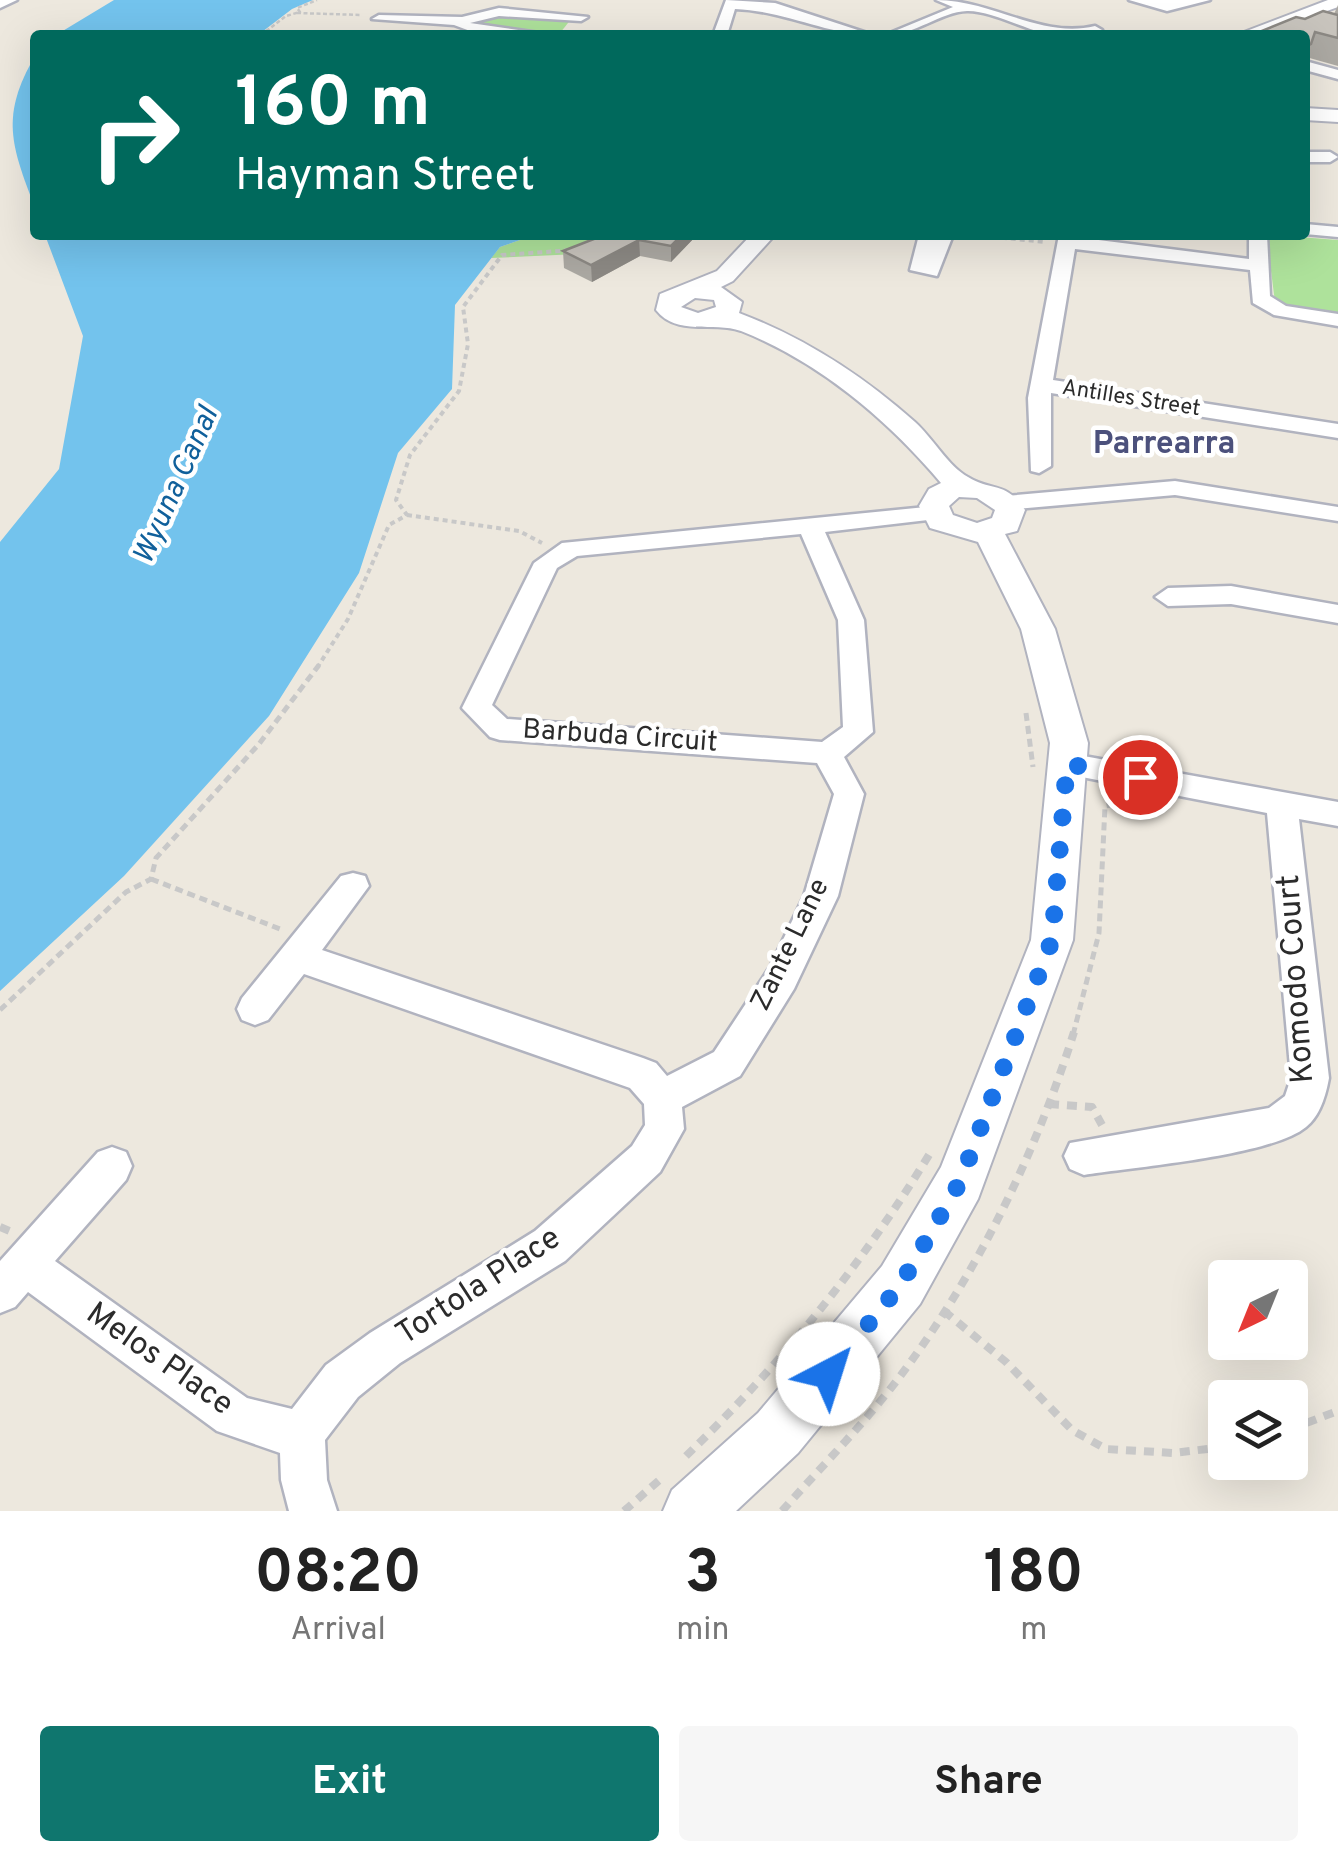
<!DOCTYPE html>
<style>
:root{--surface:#fff;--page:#f6f6f6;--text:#222;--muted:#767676;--accent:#0f766e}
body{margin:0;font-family:Overpass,sans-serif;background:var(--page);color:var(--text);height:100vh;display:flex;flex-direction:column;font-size:38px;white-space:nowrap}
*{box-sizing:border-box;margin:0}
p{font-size:32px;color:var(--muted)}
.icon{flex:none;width:55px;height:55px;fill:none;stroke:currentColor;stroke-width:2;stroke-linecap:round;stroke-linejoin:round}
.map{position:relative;height:1511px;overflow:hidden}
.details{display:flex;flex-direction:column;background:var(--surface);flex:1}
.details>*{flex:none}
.guide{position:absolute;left:30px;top:30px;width:1280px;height:210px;border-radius:10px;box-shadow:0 10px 40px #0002;background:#00695c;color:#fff;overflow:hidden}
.needle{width:65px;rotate:223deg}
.fabs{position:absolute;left:1208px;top:1260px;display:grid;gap:20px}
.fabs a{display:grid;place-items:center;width:100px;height:100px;border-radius:10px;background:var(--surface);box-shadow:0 10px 40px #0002;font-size:50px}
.pin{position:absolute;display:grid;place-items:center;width:85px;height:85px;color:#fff;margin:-42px;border:5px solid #fff;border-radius:50%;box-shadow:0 2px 10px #0007}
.me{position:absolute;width:110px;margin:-55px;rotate:40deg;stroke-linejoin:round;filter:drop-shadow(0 0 8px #0008)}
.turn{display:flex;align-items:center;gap:35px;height:210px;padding:0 40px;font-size:45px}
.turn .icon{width:130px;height:130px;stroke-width:2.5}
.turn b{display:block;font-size:70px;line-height:85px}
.eta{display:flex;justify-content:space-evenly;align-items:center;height:170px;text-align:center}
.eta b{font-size:60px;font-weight:700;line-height:70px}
.action{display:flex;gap:20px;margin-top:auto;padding:20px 40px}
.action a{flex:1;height:115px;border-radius:10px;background:var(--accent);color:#fff;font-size:40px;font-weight:700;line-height:115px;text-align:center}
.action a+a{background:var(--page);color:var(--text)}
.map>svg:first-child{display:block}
.green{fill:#aee29b}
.water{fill:#73c3ed}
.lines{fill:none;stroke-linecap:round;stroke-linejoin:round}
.minor-casing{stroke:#b1b3bf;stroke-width:5}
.tertiary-casing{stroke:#b1b3bf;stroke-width:4}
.path-far3{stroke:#c8c8c8;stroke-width:2.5;stroke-dasharray:4 2.5;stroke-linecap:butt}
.path-far2{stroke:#c8c8c8;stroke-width:4;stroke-dasharray:5 4;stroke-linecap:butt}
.path-far1{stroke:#c8c8c8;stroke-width:5;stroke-dasharray:8 5;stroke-linecap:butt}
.path{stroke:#c8c8c8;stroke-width:8;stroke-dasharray:10 8;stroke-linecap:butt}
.minor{fill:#fff;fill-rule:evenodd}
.tertiary{fill:#fff;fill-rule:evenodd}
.wall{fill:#aca9a3}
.shaded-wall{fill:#8c8984}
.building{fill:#c8c4bd;stroke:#8c8984;stroke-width:2.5}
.route{stroke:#1a73e8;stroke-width:18;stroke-dasharray:0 32.4}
.labels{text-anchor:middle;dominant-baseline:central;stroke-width:9;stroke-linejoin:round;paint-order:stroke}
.far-street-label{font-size:22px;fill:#2b2b2b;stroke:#fff}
.street-label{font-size:28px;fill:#2b2b2b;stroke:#fff}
.water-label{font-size:30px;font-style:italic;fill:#10609b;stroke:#fff}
.far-district-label{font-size:32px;font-weight:bold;fill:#4c517c;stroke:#fff}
.near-street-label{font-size:32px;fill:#2b2b2b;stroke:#fff}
</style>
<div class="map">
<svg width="1338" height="1511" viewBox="0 0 1338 1511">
<rect width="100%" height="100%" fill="#ede8de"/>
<g class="green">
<path d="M483 14 572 18 560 33 474 29 467 23Z"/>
<path d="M534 235H624L578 254 491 258 500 247Z"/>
<path d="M1273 235 1338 240V316L1291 309 1275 302 1267 240Z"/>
</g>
<g class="water">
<path d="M114 0H313L292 9 258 35H56Z"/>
<path d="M35 56V208C11 145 0 116 35 56Z"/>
<path d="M45 235H534L500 247 455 305 452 389 398 453 359 573 269 716 124 876 0 991V542L59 469 83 336Z"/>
</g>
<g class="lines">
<defs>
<g id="minor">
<path d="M0 0H17L0 8Z"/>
<path d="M726 0 775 3 873 35C827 35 786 11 735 9L727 35H713Z"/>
<path d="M936 0C993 0 1041 39 1095 26L1102 30C1061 56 1004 10 967 11 940 12 916 35 885 35L953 7Z"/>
<path d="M1129 0H1210L1167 11Z"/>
<path d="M499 8 588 17 581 21 499 16 470 23 553 35H481L454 25 372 19 379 15 462 17Z"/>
<path d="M1305 61 1338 70V79L1305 70Z"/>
<path d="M1305 152H1330L1338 157 1330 162H1305Z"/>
<path d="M1305 224 1338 227V237L1305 234Z"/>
<path d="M919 235H953L937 276 910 270Z"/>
<path d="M1059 235 1249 259V235H1267L1270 296 1286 306 1338 314V326L1274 315 1253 303 1250 270 1075 249 1053 380 1338 424V438L1051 393V466L1039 473 1031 471 1028 398Z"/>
<path d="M1175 481 1338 507V521L1175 495 1006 510 994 503 1006 496Z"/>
<path d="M936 506 948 513 945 518 825 532 864 620 873 732 844 757 864 794 838 896 794 989 740 1076 682 1107 684 1129 660 1172 565 1261 400 1363 358 1397 325 1440 327 1480 337 1511H289L281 1480 280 1453 217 1431 28 1292 15 1307 0 1313V1261L98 1152 112 1147 126 1152 132 1166 126 1180 55 1261 247 1398 292 1409 326 1365 370 1333 535 1231 632 1146 645 1125 644 1104 630 1088 304 974 268 1020 255 1025 242 1020 237 1009 242 998 341 876 353 873 365 876 369 886 322 950 643 1058 656 1063 667 1076 714 1052 770 967 804 896 834 794 817 763 500 740 490 737 462 708 534 563 562 543ZM801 534 838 620 843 727 822 742 507 719 492 705 557 568 577 556Z"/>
<path d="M1231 586 1338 605V623L1231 604 1168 606 1155 597 1168 588Z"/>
<path d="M1067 753 1338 802V826L1299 819 1329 1078C1326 1095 1320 1116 1306 1127 1271 1156 1134 1167 1084 1175L1070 1169 1064 1156 1070 1143 1269 1108 1285 1096 1291 1078 1267 813 1056 772 1052 764 1056 756Z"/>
</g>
<g id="tertiary">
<path d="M1328 0H1338V7L1260 35H1236Z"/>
<path d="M1305 108 1338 110V122L1305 120Z"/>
<path d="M751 235H775L733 281 721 287 742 302 739 313C805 338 862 375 915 422 932 437 948 466 968 477 992 492 1005 480 1025 510L1017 531 1005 534 1055 629 1088 743 1073 940 978 1199 920 1304 798 1453 736 1511H663L672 1490 758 1413 882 1266 941 1167 1031 940 1050 743 1021 629 978 542 930 528 919 506 929 489 941 483C887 419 819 362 741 331 713 321 677 337 656 310L660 294 717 271ZM695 298 714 300 716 307 698 313 681 307ZM959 497 977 498 995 510 992 518 977 523 953 515 949 506Z"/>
</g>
</defs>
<use href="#minor" class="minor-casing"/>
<use href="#tertiary" class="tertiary-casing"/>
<g class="path-far3">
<path d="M297 13 362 15"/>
<path d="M261 35 286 16 300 12 297 8 317 0"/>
</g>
<g class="path-far2">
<path d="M975 235 1046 242"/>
<path d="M407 515 519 531 542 543"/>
<path d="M317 668 348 619 389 525 407 515 396 500 410 455 459 391 468 344 463 307 502 255 573 250"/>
</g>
<g class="path-far1">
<path d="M1026 713 1033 767"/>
<path d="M151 879 280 929"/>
<path d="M0 1010 126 892 151 879 156 858 259 744 319 665"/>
<path d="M1073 1035 1099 933 1105 806 1131 801"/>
</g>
<g class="path">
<path d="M1049 1104 1092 1107 1102 1125"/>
<path d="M0 1227 12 1232"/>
<path d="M944 1311 1006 1362 1072 1430 1106 1449 1173 1453 1225 1447"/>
<path d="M1290 1429 1338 1411"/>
<path d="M686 1456C781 1364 863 1264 932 1150"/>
<path d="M624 1511 663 1477"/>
<path d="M782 1511C821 1467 863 1425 898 1379 976 1276 1035 1156 1074 1032"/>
</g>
<use href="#minor" class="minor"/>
<use href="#tertiary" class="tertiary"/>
</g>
<g class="wall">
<path d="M1338 5V66L1306 57 1305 19 1334 14Z"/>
<path d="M604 235H697L671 262 640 256 592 282 564 268 563 251Z"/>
</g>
<g class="shaded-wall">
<path d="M1315 32 1305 60V46Z"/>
<path d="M682 235H697L671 262V246Z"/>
<path d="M639 240 640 256 592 282 591 265Z"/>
</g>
<g class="building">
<path d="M1323 11 1338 15V38L1315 32 1311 44 1305 46V35H1252L1296 17 1305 19Z"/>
<path d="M604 235H682L671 246 639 240 591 265 563 251Z"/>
</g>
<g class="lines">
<path class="route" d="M828 1374 901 1284 960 1182 1052 940 1067 764 1140 777"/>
</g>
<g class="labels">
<g class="far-street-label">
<text transform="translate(1131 399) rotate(9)">Antilles Street</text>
</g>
<g class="street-label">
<text transform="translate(620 737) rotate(4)">Barbuda Circuit</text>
<text transform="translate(791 945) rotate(-64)">Zante Lane</text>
</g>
<g class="water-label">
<text transform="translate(177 486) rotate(-66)">Wyuna Canal</text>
</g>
<g class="far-district-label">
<text x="1164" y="445">Parrearra</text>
</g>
<g class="near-street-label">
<text transform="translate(1297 979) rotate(-94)">Komodo Court</text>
<text transform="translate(479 1287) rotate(-33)">Tortola Place</text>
<text transform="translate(159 1360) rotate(35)">Melos Place</text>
</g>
</g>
</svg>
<div class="fabs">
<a><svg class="needle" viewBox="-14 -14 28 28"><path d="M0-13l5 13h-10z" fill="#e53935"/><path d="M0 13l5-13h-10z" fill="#767676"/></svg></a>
<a><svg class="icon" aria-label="layers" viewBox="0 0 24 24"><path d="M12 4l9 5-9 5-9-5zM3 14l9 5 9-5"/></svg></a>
</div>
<div class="pin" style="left:1140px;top:777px;background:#d93025"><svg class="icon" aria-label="arrive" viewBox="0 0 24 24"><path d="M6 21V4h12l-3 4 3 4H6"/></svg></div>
<svg class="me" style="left:828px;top:1374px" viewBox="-20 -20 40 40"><circle r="19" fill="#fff"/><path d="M0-13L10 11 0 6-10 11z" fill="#1a73e8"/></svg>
<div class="guide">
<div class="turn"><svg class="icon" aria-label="right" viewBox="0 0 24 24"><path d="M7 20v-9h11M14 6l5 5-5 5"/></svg><div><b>160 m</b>Hayman Street</div></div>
</div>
</div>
<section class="details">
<div class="eta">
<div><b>08:20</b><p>Arrival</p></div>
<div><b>3</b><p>min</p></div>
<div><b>180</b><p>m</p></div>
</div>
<div class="action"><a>Exit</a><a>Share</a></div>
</section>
